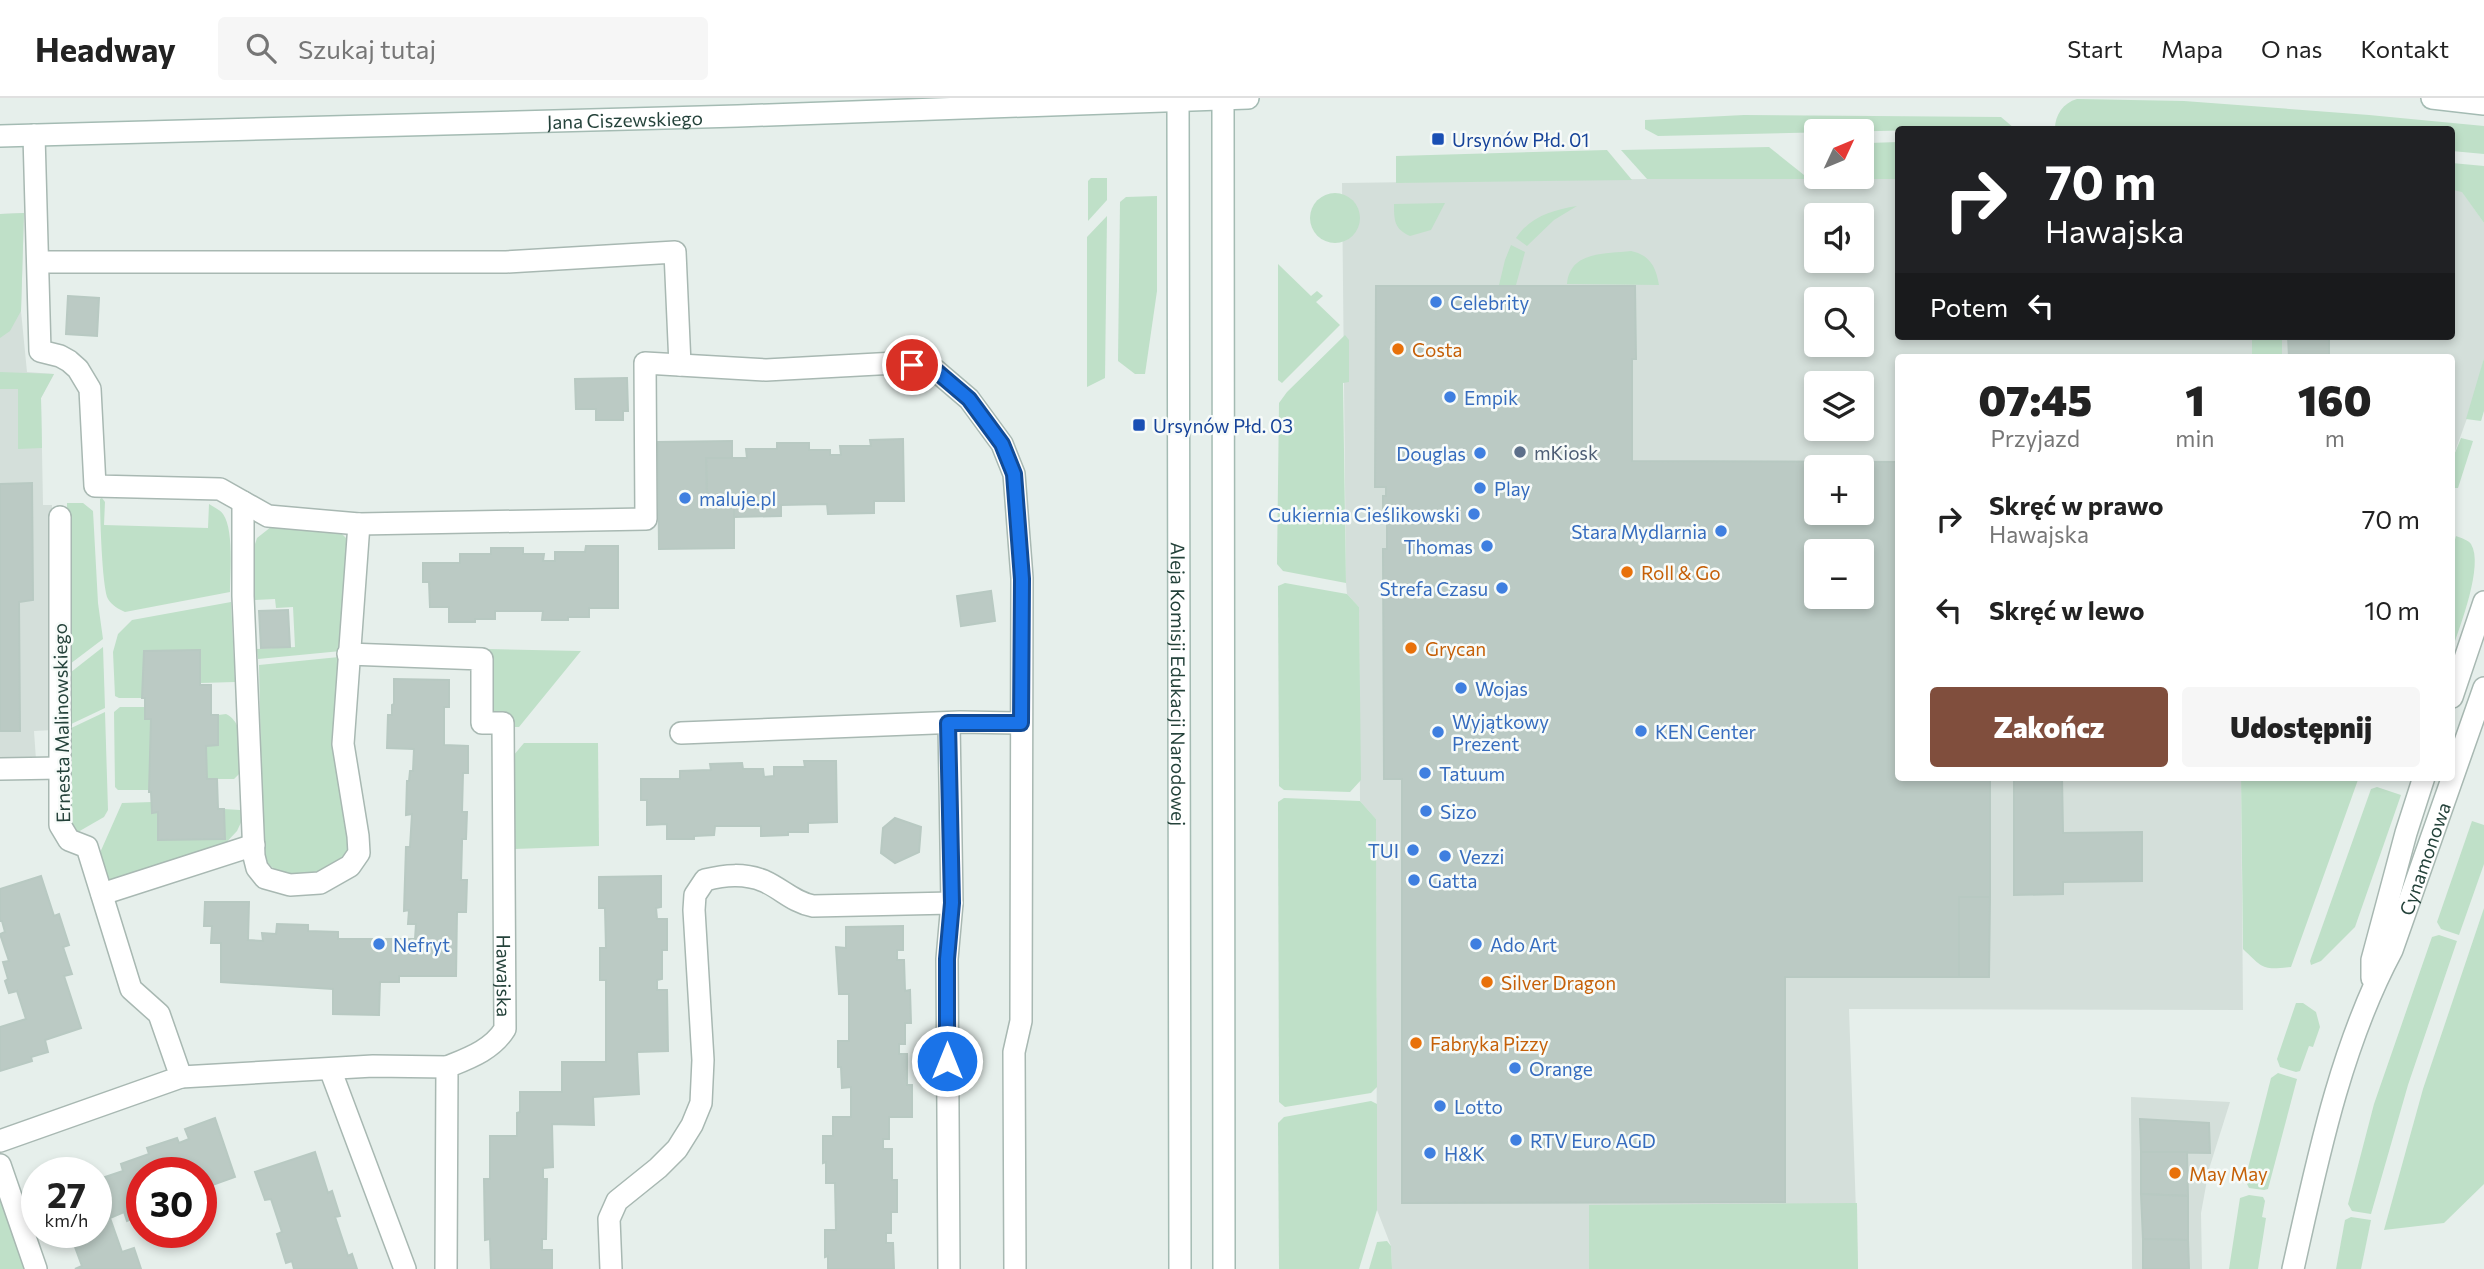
<!DOCTYPE html>
<html lang="pl">
<meta charset="utf-8">
<style>
:root{--surface:#fff;--page:#f6f6f6;--text:#222;--muted:#767676;--line:#e0e0e0;--accent:#804e3d}
body{margin:0;font-family:Commissioner,sans-serif;background:var(--page);color:var(--text);height:100vh;display:flex;flex-direction:column;font-size:26px;white-space:nowrap}
*{box-sizing:border-box;margin:0}
p{font-size:23px;color:var(--muted)}
.icon{flex:none;width:38px;height:38px;fill:none;stroke:currentColor;stroke-width:2;stroke-linecap:round;stroke-linejoin:round}
.map{position:relative;flex:1;overflow:hidden}
.side{position:absolute;left:1895px;top:256px;width:560px;height:427px;display:flex;flex-direction:column;background:var(--surface);border-radius:7px;box-shadow:0 4px 10px #0003}
.side>*{flex:none}
.hud{position:absolute;left:1895px;top:28px;width:560px;height:214px;border-radius:7px;box-shadow:0 4px 10px #0003;background:#202124;color:#fff;overflow:hidden}
.needle{width:46px;rotate:46deg}
.controls{position:absolute;left:1804px;top:21px;display:grid;gap:14px}
.controls a{display:grid;place-items:center;width:70px;height:70px;border-radius:7px;background:var(--surface);box-shadow:0 4px 10px #0003;font-size:35px}
.speed{position:absolute;left:21px;top:1059px;display:flex;gap:14px;font-size:35px;font-weight:700;text-align:center}
.speed>*{display:grid;place-content:center;width:91px;height:91px;border-radius:50%;background:var(--surface);box-shadow:0 4px 10px #0003;line-height:1}
.speed small{font-size:18px;font-weight:400}
.speed .limit{border:10px solid #d22;background:#fff;color:#111}
.pin{position:absolute;display:grid;place-items:center;width:60px;height:60px;color:#fff;margin:-30px;border:4px solid #fff;border-radius:50%;box-shadow:0 2px 7px #0007}
.me{position:absolute;width:77px;margin:-38px;rotate:0deg;stroke-linejoin:round;filter:drop-shadow(0 0 5px #0008)}
.turn{display:flex;align-items:center;gap:24px;height:147px;padding:0 35px;font-size:32px}
.turn .icon{width:91px;height:91px;stroke-width:2.5}
.turn b{display:block;font-size:49px;line-height:60px}
.then{display:flex;align-items:center;height:66px;padding:0 35px;background:#0003;gap:14px;font-size:26px}
.eta{display:flex;justify-content:space-evenly;align-items:center;height:119px;text-align:center}
.eta b{font-size:42px;font-weight:800;line-height:49px}
.button{display:flex;gap:14px;margin-top:auto;padding:14px 35px}
.button a{flex:1;height:80px;border-radius:7px;background:var(--accent);color:#fff;font-size:28px;font-weight:800;line-height:80px;text-align:center}
.button a+a{background:var(--page);color:var(--text)}
ul{padding:0;list-style:none}
li{display:flex;align-items:center;gap:21px;height:91px;padding:0 35px}
li div{flex:1}
li b{display:block;font-size:26px}
li em{font-style:normal}
header{display:flex;align-items:center;gap:42px;box-sizing:border-box;height:98px;padding:0 35px;background:var(--surface);border-bottom:2px solid var(--line)}
header strong{font-size:33px}
nav{display:flex;gap:38px;margin-inline-start:auto;font-size:24px}
.search{width:490px;height:63px;background:var(--page);display:flex;align-items:center;gap:18px;box-sizing:border-box;padding:0 24px;border-radius:7px;color:var(--muted);font-size:26px}
.map>svg:first-child{display:block}
.built{fill:#d4dfda;fill-rule:evenodd}
.green{fill:#bfe0c8}
.building{fill:#bbcac4;stroke:#b8c9c2;stroke-width:2;fill-rule:evenodd}
.lines{fill:none;stroke-linecap:round;stroke-linejoin:round}
.street-casing{stroke:#a8b8b2;stroke-width:24}
.secondary-casing{stroke:#a4bbb3;stroke-width:24}
.street{stroke:#fff;stroke-width:21}
.secondary{stroke:#fff;stroke-width:21}
.route-casing{stroke:#114b97;stroke-width:18}
.route{stroke:#1a73e8;stroke-width:12}
.transit-dot{fill:#1a4fb4;stroke:#f7fbf9;stroke-width:2.5}
.shop-dot{fill:#3f7fe0;stroke:#f7fbf9;stroke-width:2.5}
.food-dot{fill:#e8710a;stroke:#f7fbf9;stroke-width:2.5}
.service-dot{fill:#5c6f8a;stroke:#f7fbf9;stroke-width:2.5}
.labels{text-anchor:middle;dominant-baseline:central;stroke-width:5;stroke-linejoin:round;paint-order:stroke}
.street-label{font-size:19px;fill:#24423a;stroke:#f7fbf9}
.transit-label{font-size:19px;fill:#164399;stroke:#f7fbf9;text-anchor:start}
.shop-label{font-size:19px;fill:#366cbe;stroke:#f7fbf9;text-anchor:start}
.food-label{font-size:19px;fill:#c56008;stroke:#f7fbf9;text-anchor:start}
.service-label{font-size:19px;fill:#4e5e75;stroke:#f7fbf9;text-anchor:start}
</style>
<header>
<strong>Headway</strong>
<div class="search"><svg class="icon" aria-label="search" viewBox="0 0 24 24"><circle cx="10" cy="10" r="6"/><path d="M15 15l6 6"/></svg>Szukaj tutaj</div>
<nav><a>Start</a><a>Mapa</a><a>O nas</a><a>Kontakt</a></nav>
</header>
<div class="map">
<svg width="2484" height="1171" viewBox="0 0 2484 1171">
<rect width="100%" height="100%" fill="#e6efeb"/>
<g class="built">
<path d="M1647 81H1899V238H2252V259H1899V679H2241L2243 912 1849 911 1858 1171H1392L1391 1148 1377 1112 1376 721 1360 703 1359 509 1347 496 1346 485 1342 85ZM1816 117H1862V163H1816ZM1816 201H1862V247H1816ZM1816 285H1862V331H1816ZM1816 369H1862V415H1816ZM1816 453H1862V499H1816Z"/>
<path d="M2452 92 2462 93 2484 125V260L2474 301 2452 362V259H2282V238H2452Z"/>
<path d="M24 115 21 213 27 274 54 276 41 300 43 407H52L54 632 34 633 36 662H0V116Z"/>
<path d="M2131 999 2230 1004 2209 1071 2201 1115 2202 1171H2132Z"/>
</g>
<g class="green">
<path d="M2077 1 2184 3 2369 17 2484 28V56L2452 53V32L2055 31C2055 17 2063 5 2077 1Z"/>
<path d="M1744 17 2001 19 2014 30 1658 38 1645 31V22Z"/>
<path d="M1899 44V81H1832L1834 79H1862V51L1868 45Z"/>
<path d="M1769 49 1809 81H1647L1621 52Z"/>
<path d="M1607 52 1632 82 1396 85V58Z"/>
<path d="M2452 65 2484 68V125L2462 94 2452 92Z"/>
<path d="M1091 80H1107V102L1088 123V83Z"/>
<circle cx="1335" cy="120" r="25"/>
<path d="M1157 98V193L1145 276H1135L1118 263 1120 104 1126 99Z"/>
<path d="M1445 105 1431 132 1410 138C1394 131 1394 122 1394 106Z"/>
<path d="M1577 108 1554 122 1527 148 1516 140C1530 119 1552 112 1577 108Z"/>
<path d="M24 115 21 213 10 233 0 240V116Z"/>
<path d="M1107 118 1105 280 1087 289V139Z"/>
<path d="M1511 147 1525 154 1516 187H1499L1505 162Z"/>
<path d="M1631 153C1650 157 1656 169 1659 187L1567 186C1570 153 1605 156 1631 153Z"/>
<path d="M1278 166 1311 198 1317 193 1323 198 1316 204 1340 227 1282 285 1278 282Z"/>
<path d="M1345 237 1349 242V284L1343 285 1346 485 1283 473 1277 466 1279 305 1287 294Z"/>
<rect x="2252" y="238" width="30" height="21"/>
<path d="M2484 260V313L2481 323 2466 321Z"/>
<path d="M0 274 54 276 41 300 42 350 18 351V291H0Z"/>
<path d="M2461 340 2473 343 2458 390H2452V362Z"/>
<path d="M102 400 105 404 104 427 208 430 209 406C214 409 220 412 223 416 234 431 230 475 230 494L125 514C118 511 112 507 108 501 102 490 100 417 100 401Z"/>
<path d="M67 405H83L93 413 98 505 103 541 66 569Z"/>
<path d="M271 429 339 433 347 441 341 553 258 561 257 551 295 549 293 509 276 510 275 501 255 502 254 449 257 440Z"/>
<path d="M2456 438C2461 440 2468 442 2471 446 2484 467 2460 528 2452 552V452Z"/>
<path d="M1285 485 1347 496 1359 509 1361 682 1350 694 1284 692 1279 688 1278 488Z"/>
<path d="M231 504 235 584 200 585 199 552 145 553 142 600H119L115 598 113 554 118 536 132 522Z"/>
<path d="M103 549 105 610 67 628 66 578Z"/>
<path d="M487 551 581 553 519 629H511V618L508 615H489Z"/>
<path d="M339 559 352 743C348 751 344 759 336 765 322 775 292 780 277 772 269 769 267 763 263 755L259 567Z"/>
<path d="M120 609H145V621H151L149 692H118L115 689 114 614Z"/>
<path d="M105 614 108 712 104 719 71 738 67 632Z"/>
<path d="M226 616C246 626 240 654 241 674L234 681H207L206 648 218 647V617Z"/>
<path d="M524 645H598L599 748 514 751 513 658Z"/>
<path d="M2241 679H2359L2291 869C2262 872 2264 871 2243 851Z"/>
<path d="M2377 689 2401 697 2355 829 2321 863 2311 867 2310 863 2371 691Z"/>
<path d="M1284 700 1360 703 1376 721 1377 989 1371 995 1285 1009 1279 1004 1278 704Z"/>
<path d="M152 704V714H158V742L224 741V711L240 712 244 718 237 733 222 749 108 785 99 757 122 705Z"/>
<path d="M2472 723 2484 727V766L2459 837 2441 831 2437 824Z"/>
<path d="M2484 810V1086L2444 1125 2384 1132 2423 991Z"/>
<path d="M2439 837 2457 843 2408 987 2371 1116 2352 1113 2348 1106 2374 1006 2432 839Z"/>
<path d="M2296 905H2303L2316 914 2320 929 2313 949 2309 948 2300 973 2296 974 2280 969 2277 961Z"/>
<path d="M2278 975 2297 981 2268 1091 2264 1092 2249 1090 2245 1082 2271 980Z"/>
<path d="M1371 1003 1377 1006V1112L1359 1171H1279L1278 1025 1284 1019Z"/>
<path d="M0 1080 30 1171H0Z"/>
<path d="M2249 1097 2263 1099 2265 1103 2262 1119 2266 1120 2258 1171H2229L2240 1100Z"/>
<path d="M1857 1105 1858 1171H1589V1107Z"/>
<path d="M2351 1119 2371 1122 2361 1171H2336L2345 1122Z"/>
<path d="M1387 1143 1391 1148 1392 1171H1369L1377 1144Z"/>
</g>
<g class="building">
<path d="M1376 188H1635L1636 261H1632V363L1899 364V679H1990V799H1959V879H1785V1104L1402 1105V681H1384L1383 451H1387V419H1383V398H1386V389H1375ZM1816 369H1862V415H1816ZM1816 453H1862V499H1816Z"/>
<path d="M68 198 99 200 97 238 66 236Z"/>
<path d="M2288 238H2329V259H2289Z"/>
<path d="M627 280 628 313H623V322H596V311H576L575 281Z"/>
<path d="M903 341 904 403H874V415L828 416 827 406 781 407V418L734 419V405H707L706 360H747L746 351H777V345H809V352H830V357H841L840 348H871L870 342Z"/>
<path d="M732 343V360H706L707 405H734V450L659 451 658 344Z"/>
<path d="M32 385 33 502 19 504 20 633H0V386Z"/>
<path d="M586 448H618V510H589V519H568V522H542L543 513H495V521H475V524H449V509H430L429 484H423V465H460V456H491V450H523V456H544L543 463H555V454H585Z"/>
<path d="M991 493 995 523 961 528 957 498Z"/>
<path d="M288 512 290 549 261 550 259 513Z"/>
<path d="M200 552V587H211V617H218V647L206 648 207 681H217L218 711H224L225 741 158 742V714L152 715 151 694H149L151 621H145V600H142L144 553Z"/>
<path d="M394 581 449 582V609H444V647L468 648V675H463L462 714H467L466 741H462V745L461 782H467L466 814H457L456 878H399V884H380L379 917 333 916V891L221 884V845H211L212 828H204L205 804H249L248 842 263 843 262 835 276 836 277 826 308 827V833L338 834V841H415L416 826H408L409 812 404 813 406 749H410L412 716 406 717 407 683H409L410 673H413L414 651 387 650 388 617H392V607L394 606Z"/>
<path d="M804 663H836L837 724 808 725V734H788V737L761 738V728H715L714 737 694 738V741H667V726L647 727V702H641V681H680V673L711 672 710 666 742 665 743 671H763L764 679 774 678V669H805Z"/>
<path d="M2014 679H2062L2063 735 2142 734V783L2063 784V796L2014 797Z"/>
<path d="M895 720 921 729 919 754 895 765 881 755 883 730Z"/>
<path d="M41 778 54 818 59 816 69 847 63 849 72 876 64 878 81 930 45 942 48 954 31 959 32 963 0 973V929L26 921 17 893 9 895 5 883 8 881 3 864 9 863 0 836 5 834 2 823H0V791Z"/>
<path d="M661 778V809L656 810 657 821H667V852H662V881L657 882V892H667L668 953 637 954 639 996 593 999 594 1027 552 1026 553 1069 543 1070V1081H547L546 1141H542V1152H552V1171H491L490 1141 485 1142 484 1081H490V1038H517V1015L520 1014V994H562V964H606V882H600V850H606L605 810H599V779Z"/>
<path d="M1959 799H1990L1989 879H1959Z"/>
<path d="M903 828V852H897V862H904L905 893 910 892 911 925H905V946H899V956H907V987H912V1019H889V1041H883V1051H892V1082H897V1114H891V1135H886V1145H893L894 1171H828V1158L825 1159V1132H836L835 1085H826V1064L823 1065V1038H833V1019H851V989L842 990 841 969H838V943H849V896H839L836 849 846 850V829Z"/>
<path d="M215 1020 235 1079 201 1091V1074H142V1124L139 1118 127 1123 124 1114 110 1120 122 1154 134 1150 141 1171H75L82 1168 75 1149 79 1147 75 1134H96V1082L123 1073 121 1066 149 1056 147 1050 177 1040 179 1045 189 1041 185 1031Z"/>
<path d="M2140 1021 2209 1025 2210 1055 2141 1054Z"/>
<path d="M315 1054 328 1095 332 1093 340 1118 335 1119 348 1158 352 1156 357 1171H294L292 1163 286 1165 277 1136 282 1134 271 1101 265 1102 255 1074Z"/>
<path d="M2141 1054H2187L2188 1098 2141 1096Z"/>
<path d="M2141 1096 2188 1098V1142L2143 1141Z"/>
<path d="M2143 1141 2188 1142 2189 1171H2143Z"/>
</g>
<g class="lines">
<defs>
<g id="street">
<path d="M34 37 40 253 60 258 69 263 78 271 90 291 95 388 220 391 268 418 359 426 646 421 645 265 766 272 896 265 927 268 935 272 969 301 1002 346 1014 376 1022 480 1021 923 1014 954 1015 1171"/>
<path d="M38 164H506L675 154 680 267"/>
<path d="M243 404V498L254 758 257 770 265 780 290 787 320 785 350 768 359 755 358 738 343 646 359 426"/>
<path id="s1" d="M348 556 482 561V625H503L505 931C492 952 469 960 447 969L446 1171"/>
<path d="M2452 599 2484 504"/>
<path d="M949 625 952 805 947 861 949 1171"/>
<path d="M681 635 960 624 1021 625"/>
<path d="M0 671 60 670"/>
<path d="M102 796 254 747"/>
<path d="M2372 880V862L2406 735 2424 679"/>
<path d="M330 971 405 1171"/>
<path d="M181 979 373 968 447 969"/>
<path d="M0 1043 181 979 159 916 131 891 87 749 69 742 60 727V419"/>
<path d="M0 1067 36 1171"/>
<path d="M611 1171 609 1121 617 1103 658 1070 677 1051 692 1027 701 1005 703 962 694 812 695 797 705 782C725 777 744 775 764 783 782 791 793 804 813 808L952 805"/>
<path id="s2" d="M2293 1171C2317 1064 2340 949 2392 852L2484 590"/>
</g>
<g id="secondary">
<path id="s3" d="M1178 0 1180 1171"/>
<path d="M1223 0 1224 1171"/>
<path d="M2432 0 2484 6"/>
<path id="s4" d="M0 38 738 18 1248 0"/>
</g>
</defs>
<use href="#street" class="street-casing"/>
<use href="#secondary" class="secondary-casing"/>
<use href="#street" class="street"/>
<use href="#secondary" class="secondary"/>
</g>
<g class="lines">
<defs>
<path id="route" d="M912 267 935 272 969 301 1002 346 1014 376 1022 481 1021 625H948L952 805 947 861V963"/>
</defs>
<use href="#route" class="route-casing"/>
<use href="#route" class="route"/>
</g>
<g class="transit-dot">
<rect x="1431" y="34" width="14" height="14" rx="3.5"/>
<rect x="1132" y="320" width="14" height="14" rx="3.5"/>
</g>
<g class="shop-dot">
<circle cx="1436" cy="204" r="7"/>
<circle cx="1450" cy="299" r="7"/>
<circle cx="1480" cy="355" r="7"/>
<circle cx="1480" cy="390" r="7"/>
<circle cx="685" cy="400" r="7"/>
<circle cx="1474" cy="416" r="7"/>
<circle cx="1721" cy="433" r="7"/>
<circle cx="1487" cy="448" r="7"/>
<circle cx="1502" cy="490" r="7"/>
<circle cx="1461" cy="590" r="7"/>
<circle cx="1641" cy="633" r="7"/>
<circle cx="1438" cy="634" r="7"/>
<circle cx="1425" cy="675" r="7"/>
<circle cx="1426" cy="713" r="7"/>
<circle cx="1413" cy="752" r="7"/>
<circle cx="1445" cy="758" r="7"/>
<circle cx="1414" cy="782" r="7"/>
<circle cx="379" cy="846" r="7"/>
<circle cx="1476" cy="846" r="7"/>
<circle cx="1515" cy="970" r="7"/>
<circle cx="1440" cy="1008" r="7"/>
<circle cx="1516" cy="1042" r="7"/>
<circle cx="1430" cy="1055" r="7"/>
</g>
<g class="food-dot">
<circle cx="1398" cy="251" r="7"/>
<circle cx="1627" cy="474" r="7"/>
<circle cx="1411" cy="550" r="7"/>
<circle cx="1487" cy="884" r="7"/>
<circle cx="1416" cy="945" r="7"/>
<circle cx="2175" cy="1075" r="7"/>
</g>
<circle class="service-dot" cx="1520" cy="354" r="7"/>
<g class="labels">
<g class="street-label">
<text stroke="none"><textPath href="#s4" startOffset="625">Jana Ciszewskiego</textPath></text>
<text stroke="none"><textPath href="#s3" startOffset="586">Aleja Komisji Edukacji Narodowej</textPath></text>
<text transform="translate(61 625) rotate(-91)">Ernesta Malinowskiego</text>
<text stroke="none"><textPath href="#s2" startOffset="432">Cynamonowa</textPath></text>
<text stroke="none"><textPath href="#s1" startOffset="472">Hawajska</textPath></text>
</g>
<g class="transit-label">
<text x="1452" y="41">Ursynów Płd. 01</text>
<text x="1153" y="327">Ursynów Płd. 03</text>
</g>
<g class="shop-label">
<text x="1450" y="204">Celebrity</text>
<text x="1464" y="299">Empik</text>
<text x="1466" y="355" text-anchor="end">Douglas</text>
<text x="1494" y="390">Play</text>
<text x="699" y="400">maluje.pl</text>
<text x="1460" y="416" text-anchor="end">Cukiernia Cieślikowski</text>
<text x="1707" y="433" text-anchor="end">Stara Mydlarnia</text>
<text x="1473" y="448" text-anchor="end">Thomas</text>
<text x="1488" y="490" text-anchor="end">Strefa Czasu</text>
<text x="1475" y="590">Wojas</text>
<text x="1452" y="623">Wyjątkowy<tspan x="1452" dy="22">Prezent</tspan></text>
<text x="1655" y="633">KEN Center</text>
<text x="1439" y="675">Tatuum</text>
<text x="1440" y="713">Sizo</text>
<text x="1399" y="752" text-anchor="end">TUI</text>
<text x="1459" y="758">Vezzi</text>
<text x="1428" y="782">Gatta</text>
<text x="393" y="846">Nefryt</text>
<text x="1490" y="846">Ado Art</text>
<text x="1529" y="970">Orange</text>
<text x="1454" y="1008">Lotto</text>
<text x="1530" y="1042">RTV Euro AGD</text>
<text x="1444" y="1055">H&amp;K</text>
</g>
<g class="food-label">
<text x="1412" y="251">Costa</text>
<text x="1641" y="474">Roll &amp; Go</text>
<text x="1425" y="550">Grycan</text>
<text x="1501" y="884">Silver Dragon</text>
<text x="1430" y="945">Fabryka Pizzy</text>
<text x="2189" y="1075">May May</text>
</g>
<g class="service-label">
<text x="1534" y="354">mKiosk</text>
</g>
</g>
</svg>
<div class="controls">
<a><svg class="needle" viewBox="-14 -14 28 28"><path d="M0-13l5 13h-10z" fill="#e53935"/><path d="M0 13l5-13h-10z" fill="#767676"/></svg></a>
<a><svg class="icon" aria-label="sound" viewBox="0 0 24 24"><path d="M4 9h4l5-4v14l-5-4H4zM17 9q2 3 0 6"/></svg></a>
<a><svg class="icon" aria-label="search" viewBox="0 0 24 24"><circle cx="10" cy="10" r="6"/><path d="M15 15l6 6"/></svg></a>
<a><svg class="icon" aria-label="layers" viewBox="0 0 24 24"><path d="M12 4l9 5-9 5-9-5zM3 14l9 5 9-5"/></svg></a>
<a>+</a>
<a>−</a>
</div>
<div class="speed"><div>27<small>km/h</small></div><div class="limit">30</div></div>
<div class="pin" style="left:912px;top:267px;background:#d93025"><svg class="icon" aria-label="arrive" viewBox="0 0 24 24"><path d="M6 21V4h12l-3 4 3 4H6"/></svg></div>
<svg class="me" style="left:947px;top:963px" viewBox="-20 -20 40 40"><circle r="17" fill="#1a73e8" stroke="#fff" stroke-width="3"/><path d="M0-11L8 9 0 5-8 9z" fill="#fff"/></svg>
<div class="hud">
<div class="turn"><svg class="icon" aria-label="right" viewBox="0 0 24 24"><path d="M7 20v-9h11M14 6l5 5-5 5"/></svg><div><b>70 m</b>Hawajska</div></div>
<div class="then">Potem<svg class="icon" aria-label="left" viewBox="0 0 24 24"><path d="M17 20v-9H6M10 6l-5 5 5 5"/></svg></div>
</div>
<section class="side">
<div class="eta">
<div><b>07:45</b><p>Przyjazd</p></div>
<div><b>1</b><p>min</p></div>
<div><b>160</b><p>m</p></div>
</div>
<ul>
<li><svg class="icon" aria-label="right" viewBox="0 0 24 24"><path d="M7 20v-9h11M14 6l5 5-5 5"/></svg><div><b>Skręć w prawo</b><p>Hawajska</p></div><em>70 m</em></li>
<li><svg class="icon" aria-label="left" viewBox="0 0 24 24"><path d="M17 20v-9H6M10 6l-5 5 5 5"/></svg><div><b>Skręć w lewo</b></div><em>10 m</em></li>
</ul>
<div class="button"><a>Zakończ</a><a>Udostępnij</a></div>
</section>
</div>
